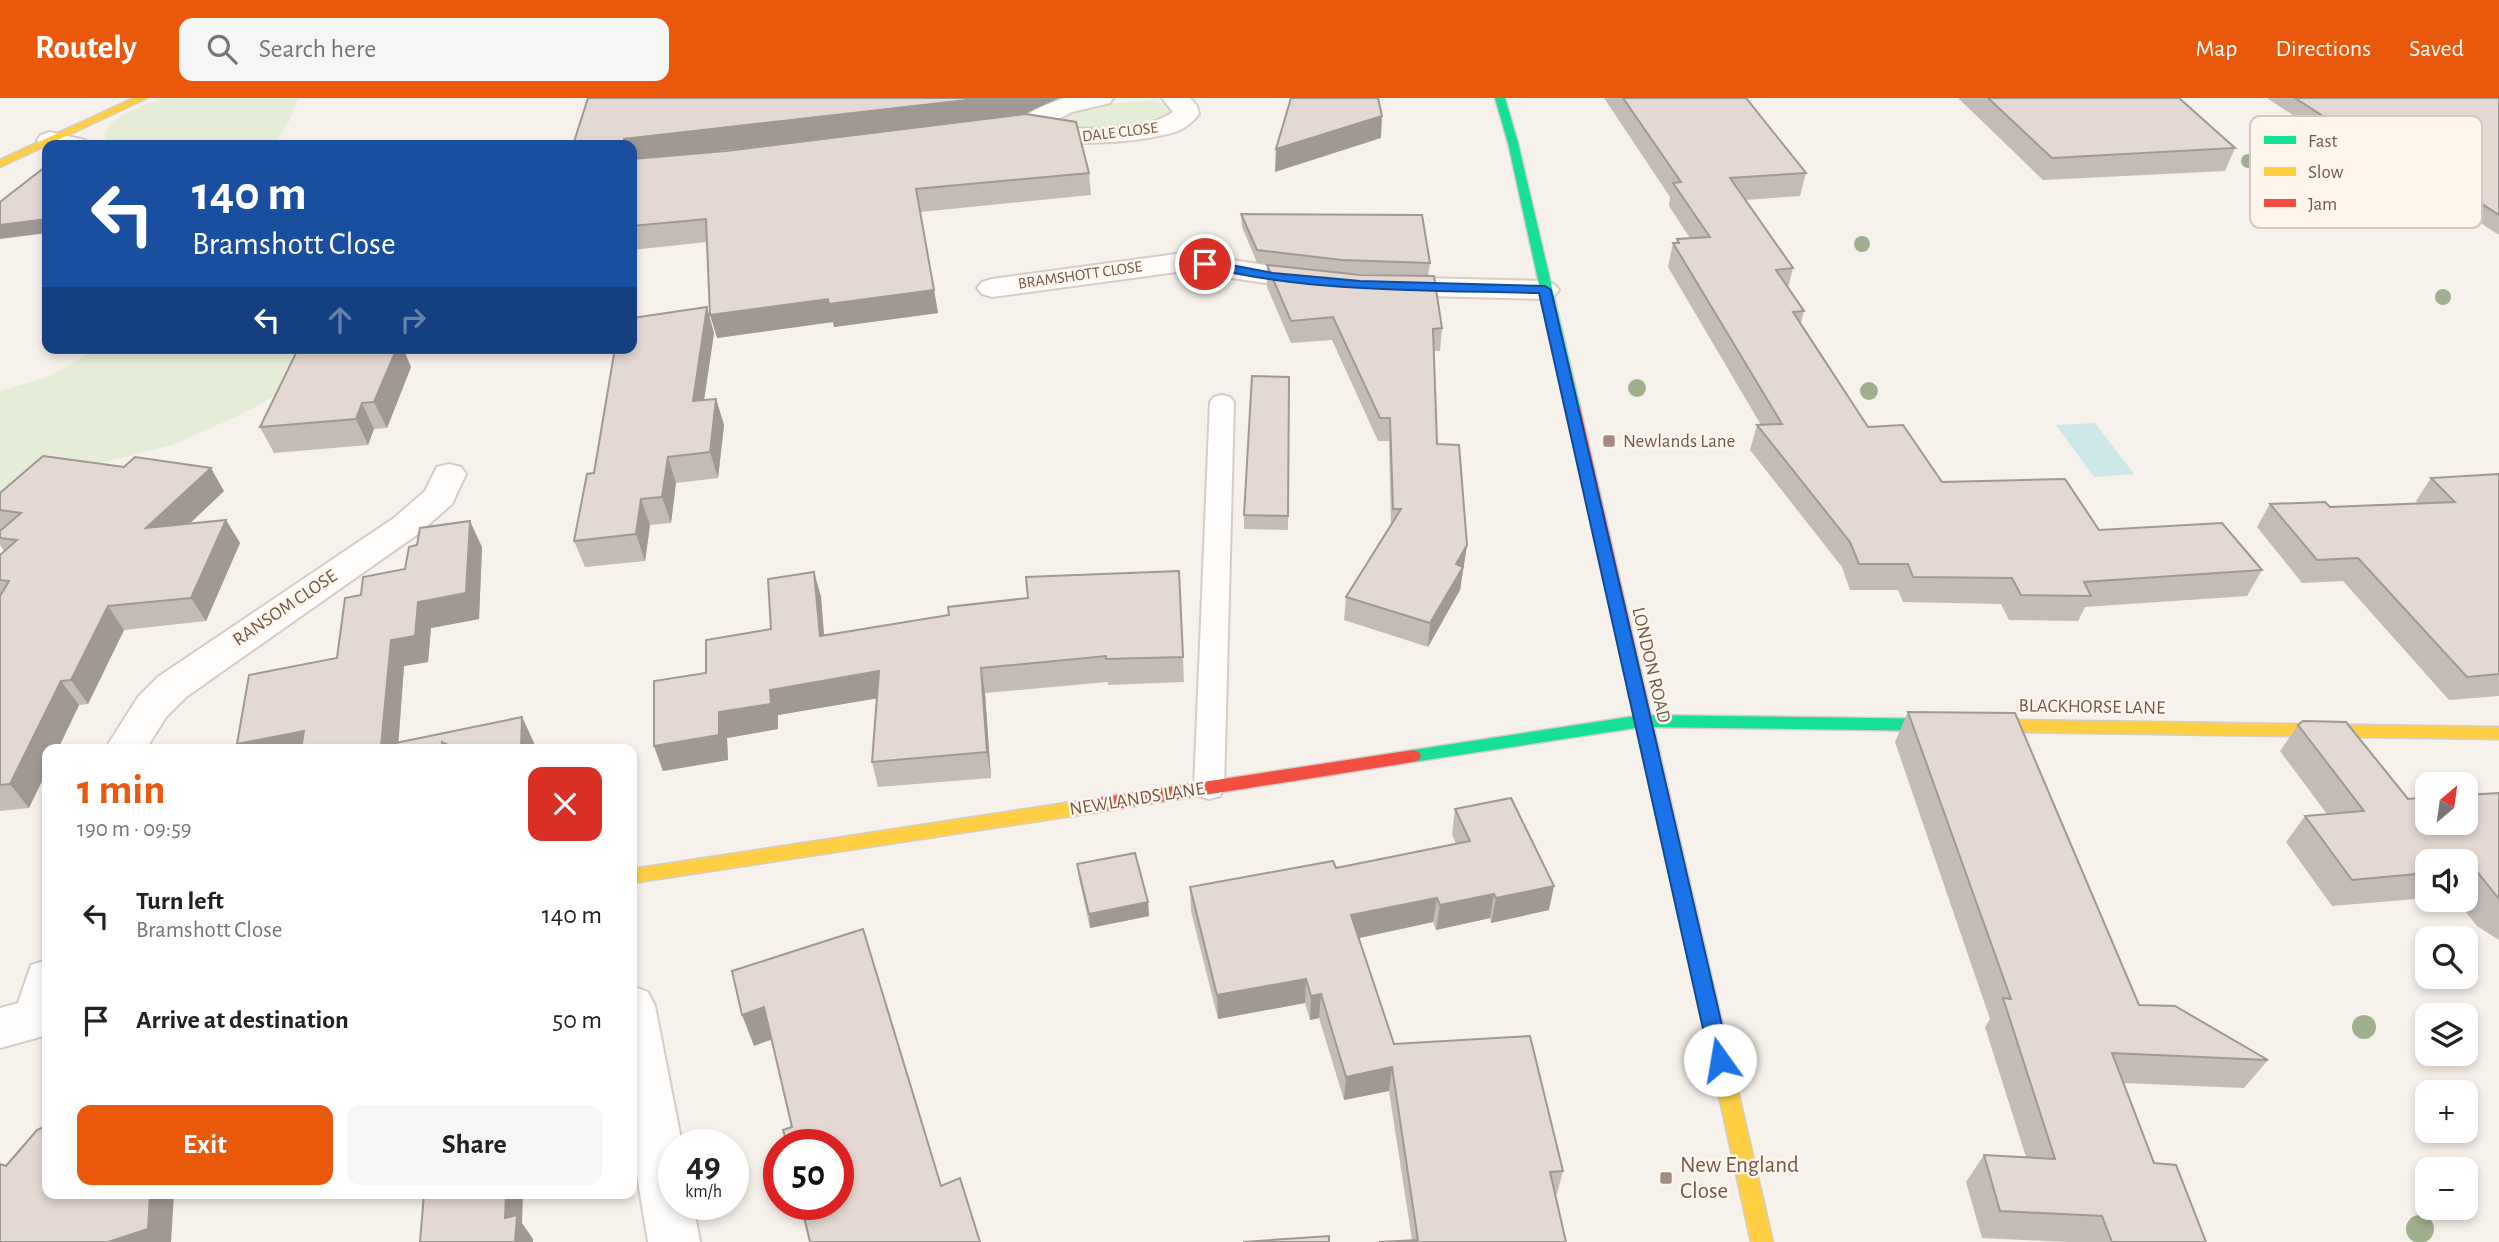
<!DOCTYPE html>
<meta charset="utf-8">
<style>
:root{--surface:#fff;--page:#f6f6f6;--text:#222;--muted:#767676;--accent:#ea580c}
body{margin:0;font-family:"Alegreya Sans",sans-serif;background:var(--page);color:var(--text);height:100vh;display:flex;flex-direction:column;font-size:26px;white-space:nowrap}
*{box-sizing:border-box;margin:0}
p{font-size:23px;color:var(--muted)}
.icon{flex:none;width:38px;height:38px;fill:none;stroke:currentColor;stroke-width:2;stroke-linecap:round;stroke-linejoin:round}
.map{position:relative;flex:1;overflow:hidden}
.drawer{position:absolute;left:42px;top:646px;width:595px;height:455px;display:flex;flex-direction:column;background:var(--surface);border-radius:14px;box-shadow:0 4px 10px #0003}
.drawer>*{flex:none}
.top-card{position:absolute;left:42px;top:42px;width:595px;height:214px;border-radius:14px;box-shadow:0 4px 10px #0003;background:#1a4fa0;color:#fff;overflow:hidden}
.needle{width:46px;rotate:29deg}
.buttons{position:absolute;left:2415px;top:674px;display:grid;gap:14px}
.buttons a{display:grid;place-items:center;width:63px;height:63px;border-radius:14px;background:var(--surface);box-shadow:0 4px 10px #0003;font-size:35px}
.speed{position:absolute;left:658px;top:1031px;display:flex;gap:14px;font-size:35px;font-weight:700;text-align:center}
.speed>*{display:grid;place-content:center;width:91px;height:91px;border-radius:50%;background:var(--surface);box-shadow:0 4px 10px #0003;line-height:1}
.speed small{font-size:18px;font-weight:400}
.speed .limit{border:10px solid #d22;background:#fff;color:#111}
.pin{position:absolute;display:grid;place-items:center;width:60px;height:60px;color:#fff;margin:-30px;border:4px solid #fff;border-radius:50%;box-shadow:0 2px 7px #0007}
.me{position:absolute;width:77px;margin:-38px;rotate:347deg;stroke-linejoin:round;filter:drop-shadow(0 0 5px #0008)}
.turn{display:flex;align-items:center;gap:24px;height:147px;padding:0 35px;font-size:32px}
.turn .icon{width:91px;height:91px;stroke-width:2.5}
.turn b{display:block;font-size:49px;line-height:60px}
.lanes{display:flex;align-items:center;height:66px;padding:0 35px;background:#0003;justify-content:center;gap:35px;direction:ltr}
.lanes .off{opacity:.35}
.round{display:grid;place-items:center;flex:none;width:74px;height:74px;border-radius:14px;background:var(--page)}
.headline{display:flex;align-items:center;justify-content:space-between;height:119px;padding:0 35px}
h1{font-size:42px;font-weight:600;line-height:52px;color:var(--accent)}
.action{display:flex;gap:14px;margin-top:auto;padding:14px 35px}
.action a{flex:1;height:80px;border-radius:14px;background:var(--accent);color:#fff;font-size:28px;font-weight:600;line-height:80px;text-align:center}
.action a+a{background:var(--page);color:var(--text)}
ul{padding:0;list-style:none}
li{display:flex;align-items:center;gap:21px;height:105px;padding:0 35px}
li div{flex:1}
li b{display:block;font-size:26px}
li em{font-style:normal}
header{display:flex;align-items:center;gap:42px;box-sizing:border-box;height:98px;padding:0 35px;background:var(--accent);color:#fff}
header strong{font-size:33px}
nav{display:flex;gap:38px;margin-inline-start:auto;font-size:24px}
.search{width:490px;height:63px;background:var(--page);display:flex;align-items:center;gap:18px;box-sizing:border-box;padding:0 24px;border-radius:14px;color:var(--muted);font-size:26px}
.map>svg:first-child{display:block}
.green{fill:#e5edd6}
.water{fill:#cce8e8}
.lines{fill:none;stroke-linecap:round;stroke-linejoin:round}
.lane-casing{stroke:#d6ccc8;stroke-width:4}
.street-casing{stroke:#d6ccc8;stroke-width:4}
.fast-casing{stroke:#d6cdc8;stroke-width:3}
.slow-casing{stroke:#d6cdc8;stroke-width:3}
.jam-casing{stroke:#d6cdc8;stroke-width:3}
.lane{fill:#fefdfc;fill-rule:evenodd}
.street{fill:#fefdfc;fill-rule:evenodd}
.fast{fill:#16e098;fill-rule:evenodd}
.slow{fill:#ffcf43;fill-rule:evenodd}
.jam{fill:#f24e42;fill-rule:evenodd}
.tree{fill:#a0b08e}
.wall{fill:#c4bbb5;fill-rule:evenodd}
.shaded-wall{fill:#a09893}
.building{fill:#e4d9d2;stroke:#a09893;stroke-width:2}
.route{fill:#1a73e8;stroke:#114b97;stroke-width:2}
.poi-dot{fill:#a38c82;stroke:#fff6ec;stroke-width:2.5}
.labels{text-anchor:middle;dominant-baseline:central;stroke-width:5;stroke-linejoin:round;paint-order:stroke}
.far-street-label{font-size:16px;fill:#76564a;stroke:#fff6ec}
.poi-label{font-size:19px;fill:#76564a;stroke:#fff6ec;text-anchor:start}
.street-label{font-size:19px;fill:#76564a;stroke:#fff6ec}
.near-poi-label{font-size:23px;fill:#76564a;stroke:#fff6ec;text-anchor:start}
.key{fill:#fff6ec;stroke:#d6c6bb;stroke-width:2}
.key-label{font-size:19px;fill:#76564a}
</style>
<header>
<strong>Routely</strong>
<div class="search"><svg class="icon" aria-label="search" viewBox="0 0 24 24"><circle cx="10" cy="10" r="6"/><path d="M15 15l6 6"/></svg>Search here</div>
<nav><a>Map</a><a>Directions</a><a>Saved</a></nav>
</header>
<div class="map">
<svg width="2499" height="1144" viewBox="0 0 2499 1144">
<rect width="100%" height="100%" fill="#f7f1eb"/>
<g class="green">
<path d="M162 0H298L290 22 273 47H118L109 44 104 37C110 17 144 8 162 0Z"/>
<path d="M1153 2 1167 6 1173 12 1172 16C1146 31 1089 37 1060 30L1056 17 1071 9Z"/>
<path d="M97 250H362L240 317 172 347 12 388 0 399V293L51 278Z"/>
</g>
<path class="water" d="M2095 325 2134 376 2094 379 2056 327Z"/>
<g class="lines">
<defs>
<path id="lane" d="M1222 297 1230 299 1234 304 1224 690 1220 698 1209 701 1198 698 1194 690 1210 304 1214 299Z"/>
<g id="street">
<path d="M1065 0H1113L1110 5 1072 14 1049 26C1080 34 1147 33 1173 14L1162 0H1190L1197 8 1199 16C1194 23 1185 30 1178 33 1149 44 1036 55 1017 28 1026 13 1049 5 1065 0Z"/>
<path d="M50 34 85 42 89 47H41L37 42 41 37Z"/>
<path d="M1184 155 1319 175 1329 178 1334 184 1329 190 1319 193 1184 173 992 199 982 196 977 190 982 184 992 181Z"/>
<path d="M1382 179 1544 183 1554 186 1559 192 1554 198 1544 201 1382 197 1372 194 1367 188 1372 182Z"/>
<path d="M449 366 461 369 466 376 452 406 418 436 186 599 166 619 146 651H105L138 599 158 579 394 420 425 393 437 369Z"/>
<path d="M47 862V937L0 950V910L18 905 31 867Z"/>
<path d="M632 888 648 894 655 908 682 1046H674V1106H693L700 1144H648L632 1047Z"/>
</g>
<g id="fast">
<path d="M1495 0H1505L1518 45 1580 309 1578 312H1568L1566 309 1508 45Z"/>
<path d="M1642 617 2015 622 2021 624 2023 628 2021 632 2015 634 1642 629 1413 664 1407 662 1405 658 1407 654 1413 652Z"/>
</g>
<g id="slow">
<path d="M134 0H147L0 69V62Z"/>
<path d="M2015 622 2499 629V641L2015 634 2009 632 2007 628 2009 624Z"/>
<path d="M1652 650 1658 652 1660 656 1773 1144H1751L1644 656 1646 652Z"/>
<path d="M1085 702 1091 704 1094 709 1091 714 1085 716 632 785V771Z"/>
</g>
<g id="jam">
<path d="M1573 305 1580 309 1660 656 1658 660H1646L1644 656 1566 309Z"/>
<path d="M1413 652 1419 654 1421 658 1419 662 1413 664 1085 716 1079 714 1076 709 1079 704 1085 702Z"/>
</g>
</defs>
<use href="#lane" class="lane-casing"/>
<use href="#street" class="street-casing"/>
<use href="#fast" class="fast-casing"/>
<use href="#slow" class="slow-casing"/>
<use href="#jam" class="jam-casing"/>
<use href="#lane" class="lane"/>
<use href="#street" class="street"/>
<use href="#fast" class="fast"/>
<use href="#slow" class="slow"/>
<use href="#jam" class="jam"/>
</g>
<g class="tree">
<circle cx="2248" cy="63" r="7"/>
<circle cx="1862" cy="146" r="8"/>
<circle cx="2443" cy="199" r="8"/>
<circle cx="1637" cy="290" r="9"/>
<circle cx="1869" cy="293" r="9"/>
<circle cx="2364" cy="929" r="12"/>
<circle cx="2420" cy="1131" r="14"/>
</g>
<g class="wall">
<path d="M588 0H1059L1025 16 1089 75 1091 97 920 114 938 215 834 229 833 224 717 240 707 144 632 152V47ZM832 40 726 53 706 54Z"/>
<path d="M1604 0H1746L1806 75 1800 98 1745 102 1793 170 1788 190 1804 213 1801 225 1868 329 1942 384 2099 432 2262 472 2247 498 2085 509 2078 523 2009 522 2001 506 1903 504 1898 492H1850L1842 469 1750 352 1757 327H1761L1668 169 1673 145H1676L1677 141 1690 140 1669 108 1670 99Z"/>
<path d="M1958 0H2179L2235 50 2225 73 2043 82Z"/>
<path d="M2267 0H2499V137L2351 41 2332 43Z"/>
<path d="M1241 116 1430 165 1428 178 1442 230 1440 253H1434L1437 346 1467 447 1460 492 1428 549 1344 522 1346 499 1391 427 1389 343H1378L1332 242 1291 245 1267 189V167L1361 177 1422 178 1341 175 1257 165 1242 129Z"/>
<path d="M714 235 704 302 716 301 724 327 718 380 676 385 671 425 650 427 645 463 585 469 574 443 594 375Z"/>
<path d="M314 250H403L411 269 387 330 374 331 368 347 274 355 260 329Z"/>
<path d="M1289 279 1288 432 1244 431V417Z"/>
<path d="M2499 376V598L2449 602 2343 483 2302 485 2257 429 2270 406 2330 409 2418 405 2416 403 2431 380Z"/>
<path d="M224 393 190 425 226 422 240 445 206 523 124 532 88 606 79 607 58 651H47L29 710 0 713V457L4 453 0 447V395Z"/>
<path d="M482 449 479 521 431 530 428 564 404 568 398 644 522 619 534 645V651H240L337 560 361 497 405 471Z"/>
<path d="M1179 473 1184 584 1108 587V584L985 595 991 680 878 689 872 664 877 600 778 617V631L727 640 728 662 663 673 654 648 706 575 771 531 814 474 821 499 824 537 949 517 1028 500Z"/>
<path d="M1908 614 2139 907 2268 962 2244 990 2124 985 2154 1065 2206 1144H2068L1982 1140 1966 1084 1984 1057 2026 1059 1985 929 1990 921 1895 644Z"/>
<path d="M2298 627 2408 701 2499 695V842L2477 828 2456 802H2466V763H2427V800L2332 808 2286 744 2305 718 2327 716 2280 653Z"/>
<path d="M1455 711 1549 812 1491 825 1490 820 1436 832 1433 824 1359 840 1394 946 1563 1073 1557 1096H1555L1566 1144 1412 1142 1389 993 1344 1002 1319 920 1310 922 1305 905 1218 921 1191 813 1190 789 1336 770 1456 746 1452 736Z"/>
<path d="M1077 766 1148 804 1149 818 1090 830 1079 780Z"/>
</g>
<g class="shaded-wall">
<path d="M985 0H1059L1022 17 632 63V47H623L624 41Z"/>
<path d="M1382 18 1381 40 1275 74 1276 51Z"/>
<path d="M2358 26 2351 41 2332 43 2340 29Z"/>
<path d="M47 121V135L0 141V127Z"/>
<path d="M934 192 938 215 834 229 833 224 717 240 710 217 828 201Z"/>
<path d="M707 209 714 235 700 329 693 303Z"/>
<path d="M397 250H403L411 269 387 330 374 304Z"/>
<path d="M716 301 724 327 718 380 710 354Z"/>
<path d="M362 305 374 331 368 347 356 321Z"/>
<path d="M668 359 676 385 671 425 662 399Z"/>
<path d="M211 370 224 393 161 453 146 430Z"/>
<path d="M641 401 650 427 645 463 636 436Z"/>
<path d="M226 422 240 445 206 523 191 500Z"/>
<path d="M470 423 482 449 479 521 431 530 428 564 404 568 398 651 381 648 391 542 418 504Z"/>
<path d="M1467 447 1460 492 1428 549 1430 525 1456 466Z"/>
<path d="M814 474 821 499 826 563 820 538Z"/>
<path d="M108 508 124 532 88 606 71 582Z"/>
<path d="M981 570 985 595 991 680 987 654Z"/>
<path d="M879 573 885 599 778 617V631L727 640 728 662 663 673 654 648 719 614 770 592Z"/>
<path d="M61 583 79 607 58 651H47V673L29 710 10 686Z"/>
<path d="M522 619 534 645V651H521Z"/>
<path d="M304 633 315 651H240L237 646Z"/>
<path d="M1554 788 1549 812 1491 825 1496 800Z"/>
<path d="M1494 796 1490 820 1436 832 1440 807Z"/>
<path d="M1437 800 1433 824 1350 842 1351 817Z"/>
<path d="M1148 804 1149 818 1090 830 1089 816Z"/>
<path d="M1306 881 1305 905 1218 921 1217 897Z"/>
<path d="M1321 896 1319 920 1310 922 1311 898Z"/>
<path d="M764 909 776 940 754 948 742 917Z"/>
<path d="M1392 969 1389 993 1344 1002 1346 979Z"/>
<path d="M150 1096H174L171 1144H108Z"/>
<path d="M506 1096H523L522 1125 533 1141V1144H515L505 1120Z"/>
</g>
<g class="building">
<path d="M588 0H985L624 41 623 47H573Z"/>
<path d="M1291 0H1378L1382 18 1276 51Z"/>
<path d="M1623 0H1746L1806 75 1730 80 1793 170 1776 172 1804 213 1793 214 1868 329 1903 327 1942 384 2065 381 2099 432 2222 425 2262 472 2084 484 2091 498 2021 497 2012 480 1913 479 1908 466H1859L1850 444 1757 327 1782 326 1673 145H1679L1677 141 1710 139 1673 85 1681 84Z"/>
<path d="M1988 0H2179L2235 50 2052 60Z"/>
<path d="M2295 0H2499V117L2358 26 2340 29Z"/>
<path d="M1026 16 1076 24 1089 75 916 91 934 192 829 206 828 201 710 217 706 121 632 128V61L726 53Z"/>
<path d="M45 69H47V121L0 127V104Z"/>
<path d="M1241 116 1422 117 1430 165 1342 162 1257 152Z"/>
<path d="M1267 167 1361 177 1434 178 1442 230 1433 231 1437 346 1459 347 1467 447 1456 466 1463 469 1430 525 1346 499 1401 411H1393L1390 320H1380L1333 219 1291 223Z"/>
<path d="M707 209 693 303 716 301 710 354 668 359 662 399 641 401 636 436 574 443 587 376 594 375 615 250H632V220Z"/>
<path d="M314 250H397L374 304 362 305 356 321 260 329 298 251Z"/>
<path d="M1252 278 1289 279 1288 418 1244 417Z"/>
<path d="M43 358 124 369 135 359 211 370 146 430 226 422 191 500 108 508 71 582 61 583 10 686 0 687V498L9 483 0 482V457L17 442 0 440V433L21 415 0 412V395Z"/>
<path d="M2499 376V576L2467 579 2358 460 2317 462 2270 406 2325 404 2330 409 2455 404 2431 380Z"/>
<path d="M470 423 466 495 418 504 415 538 391 542 381 648 522 619 521 651H456L442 644V651H301L304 633 237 646 249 577 337 560 345 500 361 497 363 479 405 471 409 449 417 447 420 430Z"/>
<path d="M1179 473 1183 559 1106 561V558L981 570 987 654 872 664 879 573 770 592 771 606 719 614V637L654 648V583L706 575V542L771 531 768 481 814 474 820 538 949 517 948 509 1028 500 1026 479Z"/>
<path d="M1908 614 2015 615 2139 907 2175 908 2268 962 2112 955 2154 1065 2176 1067 2206 1144H2112L2102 1118 2000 1113 1984 1057 2055 1061 2003 900 2011 901Z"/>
<path d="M2303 623 2346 624 2408 701 2427 699V724H2466V697L2499 695V801L2475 771 2466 772V763H2427V775L2352 782 2305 718 2364 713 2298 627Z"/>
<path d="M1511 700 1554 788 1496 800 1494 796 1440 807 1437 800 1351 817 1394 946 1530 938 1563 1073 1550 1074 1566 1144H1379L1418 1142 1392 969 1346 979 1321 896 1311 898 1306 881 1217 897 1190 789 1333 763 1336 770 1470 743 1455 711Z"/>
<path d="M1135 755 1148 804 1089 816 1077 766Z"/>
<path d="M863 831 941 1088 960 1080 980 1144H810L801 1106H838V1046H787L783 1032 792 1029 764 909 742 917 732 873Z"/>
<path d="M47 1027V1096H150L148 1131 108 1144H0V1066L6 1068 37 1032Z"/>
<path d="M424 1096H506L505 1120 517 1117 515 1144H420Z"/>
<path d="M1329 1138V1144H1243Z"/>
</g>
<path class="route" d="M1205 162 1273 175 1360 183 1545 188 1551 192 1730 962 1727 968 1720 971 1713 968 1710 962 1539 195C1426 192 1312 195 1201 168V163Z"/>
<g class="poi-dot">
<rect x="1602" y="336" width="14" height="14" rx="3.5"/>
<rect x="1659" y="1073" width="14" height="14" rx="3.5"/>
</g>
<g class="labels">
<g class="far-street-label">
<text transform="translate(1120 34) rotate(-7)">DALE CLOSE</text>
<text transform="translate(1080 177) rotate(-8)">BRAMSHOTT CLOSE</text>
</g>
<g class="poi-label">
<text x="1623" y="343">Newlands Lane</text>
</g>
<g class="street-label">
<text transform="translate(285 510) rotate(-34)">RANSOM CLOSE</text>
<text transform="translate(1651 567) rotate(77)">LONDON ROAD</text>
<text transform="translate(2092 609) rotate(1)">BLACKHORSE LANE</text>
<text transform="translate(1137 701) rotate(-9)">NEWLANDS LANE</text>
</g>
<g class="near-poi-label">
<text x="1680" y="1067">New England<tspan x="1680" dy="26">Close</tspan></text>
</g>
</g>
<rect x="2250" y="18" width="232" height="112" rx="10" class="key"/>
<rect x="2264" y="38" width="32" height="8" fill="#16e098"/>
<rect x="2264" y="69" width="32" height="9" fill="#ffcf43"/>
<rect x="2264" y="101" width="32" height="8" fill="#f24e42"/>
<g class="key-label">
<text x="2308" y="49">Fast</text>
<text x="2308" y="80">Slow</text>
<text x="2308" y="112">Jam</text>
</g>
</svg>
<div class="buttons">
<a><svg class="needle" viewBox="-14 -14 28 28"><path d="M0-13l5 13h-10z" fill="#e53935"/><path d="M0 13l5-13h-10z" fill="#767676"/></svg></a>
<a><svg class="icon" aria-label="sound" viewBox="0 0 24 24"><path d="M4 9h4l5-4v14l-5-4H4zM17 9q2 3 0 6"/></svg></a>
<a><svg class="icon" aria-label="search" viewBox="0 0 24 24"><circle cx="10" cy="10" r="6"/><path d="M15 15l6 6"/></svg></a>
<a><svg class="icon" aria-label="layers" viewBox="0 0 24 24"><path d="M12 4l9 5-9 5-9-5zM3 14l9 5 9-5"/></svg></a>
<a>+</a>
<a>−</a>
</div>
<div class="speed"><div>49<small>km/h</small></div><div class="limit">50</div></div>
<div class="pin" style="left:1205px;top:166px;background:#d93025"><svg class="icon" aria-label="arrive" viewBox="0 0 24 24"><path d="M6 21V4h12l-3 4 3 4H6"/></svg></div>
<svg class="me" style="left:1720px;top:962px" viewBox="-20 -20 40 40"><circle r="19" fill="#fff"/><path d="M0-13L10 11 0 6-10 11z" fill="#1a73e8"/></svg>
<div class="top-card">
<div class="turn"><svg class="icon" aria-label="left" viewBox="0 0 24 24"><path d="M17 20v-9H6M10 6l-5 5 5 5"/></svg><div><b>140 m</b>Bramshott Close</div></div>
<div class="lanes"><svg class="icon" aria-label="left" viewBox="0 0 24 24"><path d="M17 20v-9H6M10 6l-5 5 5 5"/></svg><svg class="icon off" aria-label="ahead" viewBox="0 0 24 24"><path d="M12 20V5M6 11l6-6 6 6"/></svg><svg class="icon off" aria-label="right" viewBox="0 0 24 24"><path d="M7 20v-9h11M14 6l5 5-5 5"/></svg></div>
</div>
<section class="drawer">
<div class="headline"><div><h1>1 min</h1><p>190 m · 09:59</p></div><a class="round" style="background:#d93025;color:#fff"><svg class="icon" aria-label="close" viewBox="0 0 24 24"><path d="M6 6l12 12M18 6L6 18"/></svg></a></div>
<ul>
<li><svg class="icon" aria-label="left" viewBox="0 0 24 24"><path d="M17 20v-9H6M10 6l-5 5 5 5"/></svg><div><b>Turn left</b><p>Bramshott Close</p></div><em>140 m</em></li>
<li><svg class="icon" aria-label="arrive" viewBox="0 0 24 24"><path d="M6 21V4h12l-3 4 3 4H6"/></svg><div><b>Arrive at destination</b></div><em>50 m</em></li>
</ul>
<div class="action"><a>Exit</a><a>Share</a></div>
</section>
</div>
